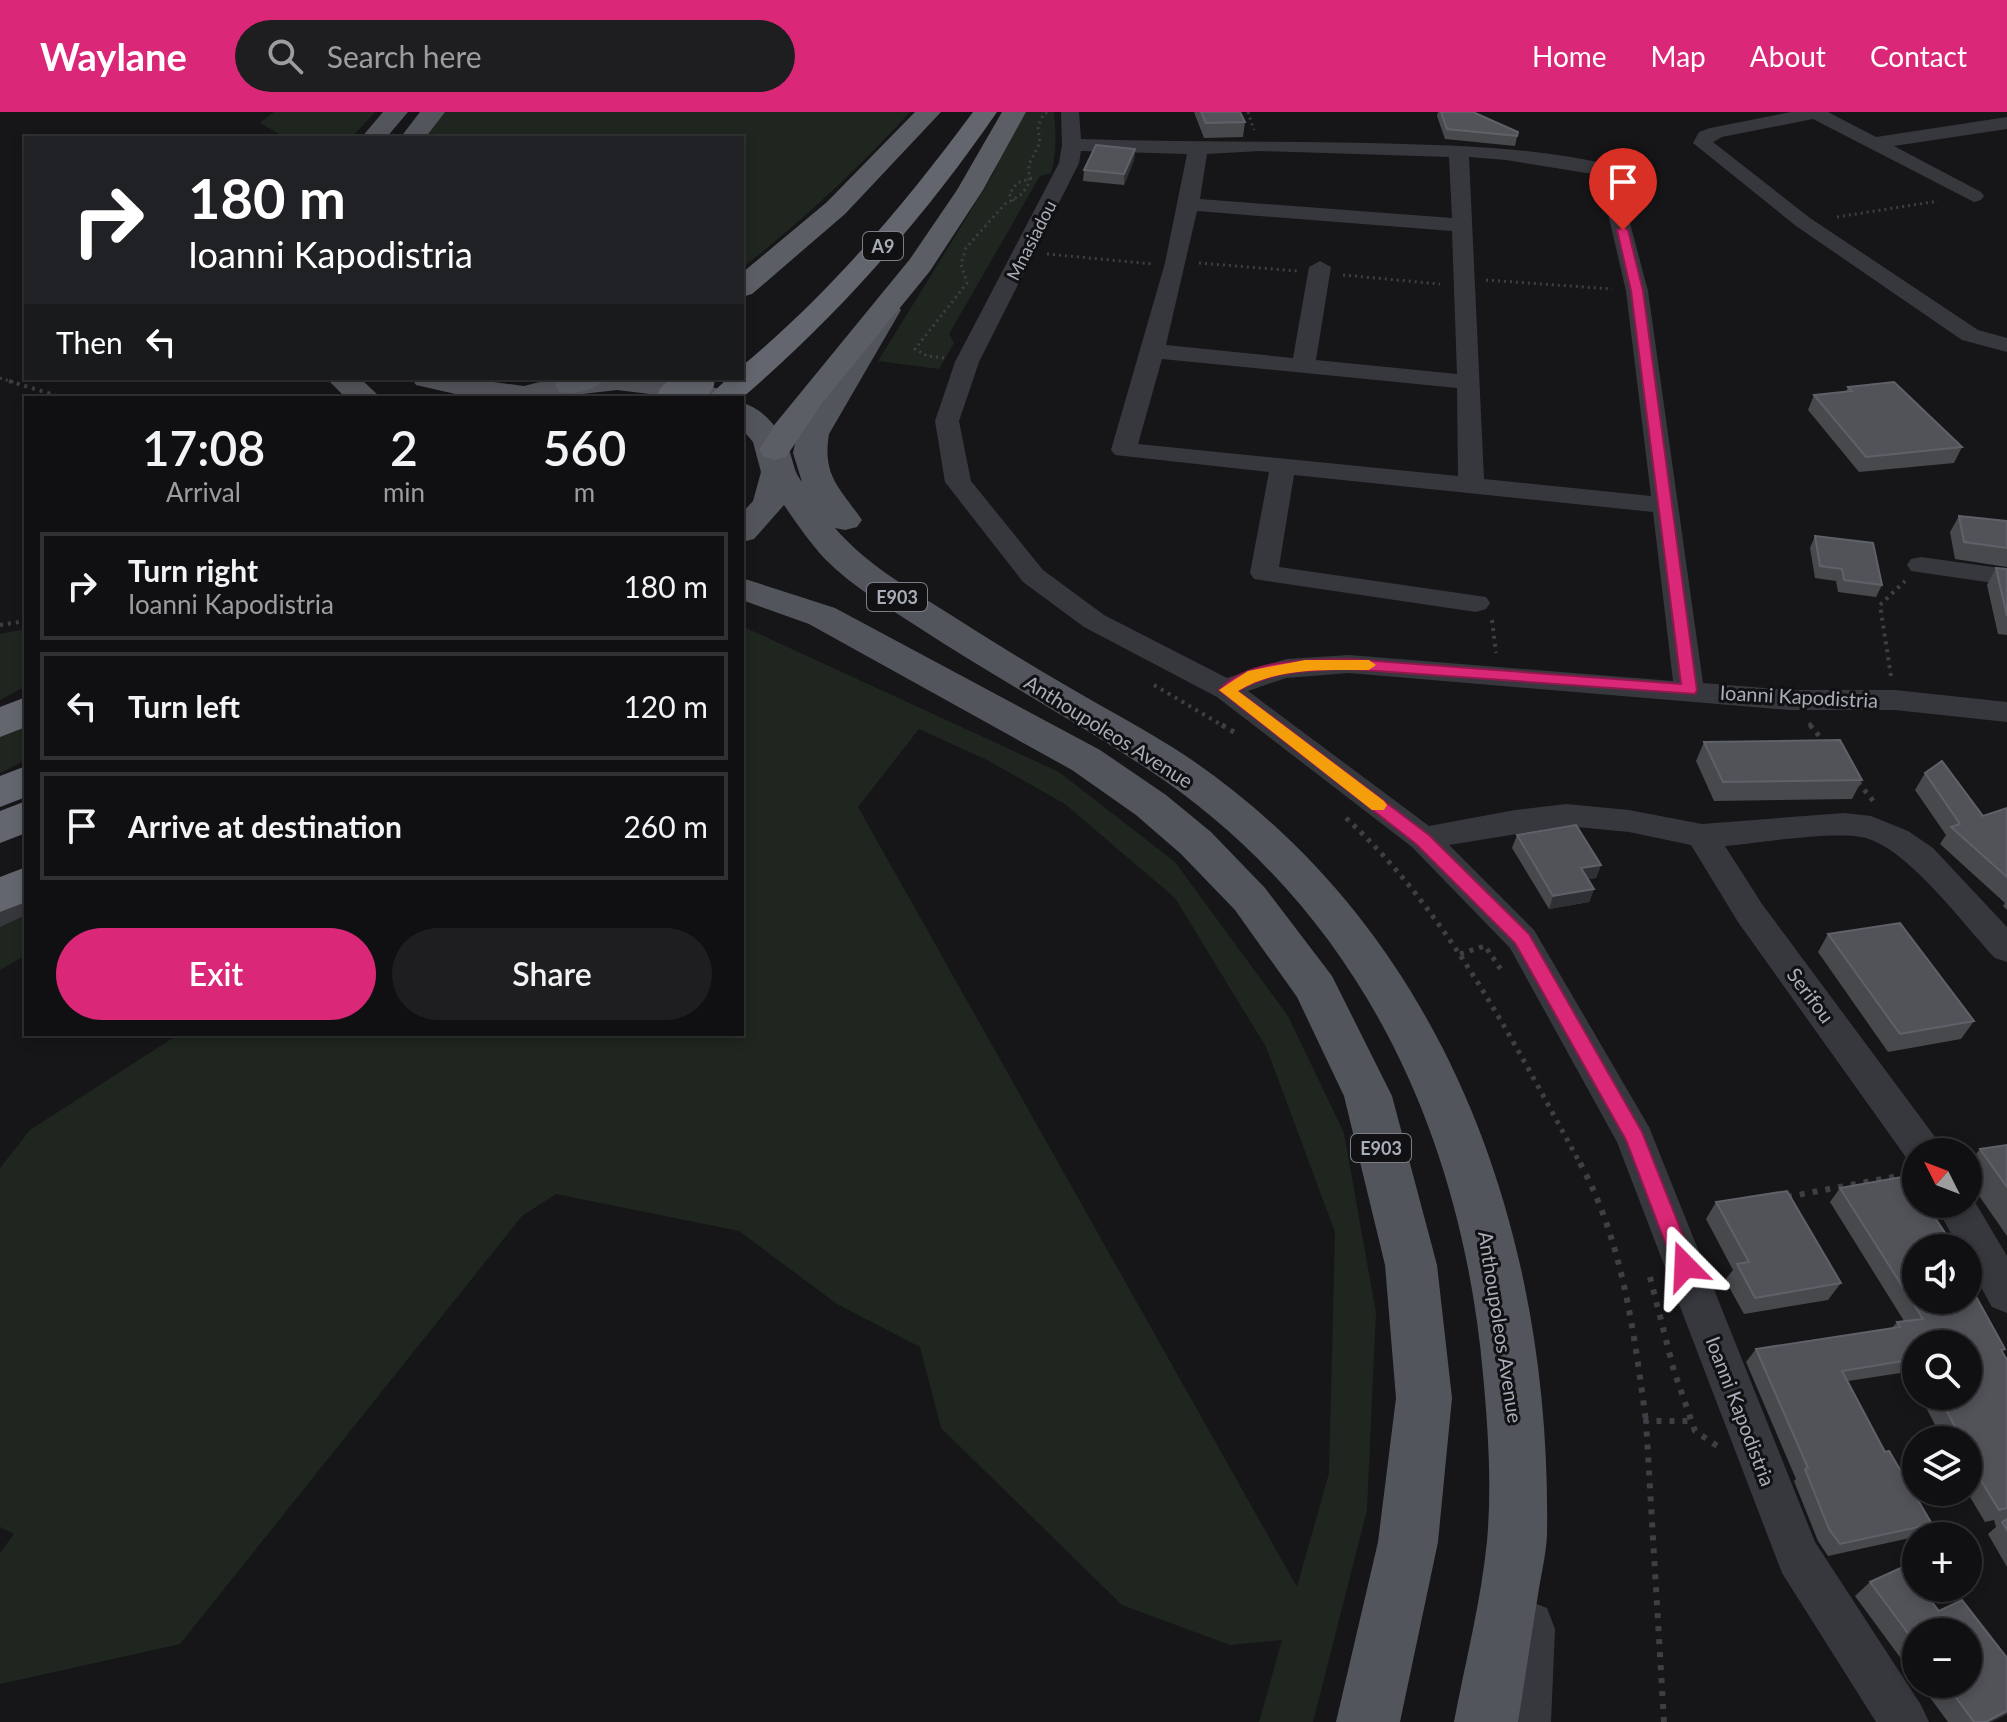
<!DOCTYPE html>
<meta charset="utf-8">
<style>
:root{--surface:#101012;--page:#1e1e20;--text:#f1f3f6;--muted:#9c9d9f;--line:#303032;--accent:#db2777}
body{margin:0;font-family:Lato,sans-serif;background:var(--page);color:var(--text);height:100vh;display:flex;flex-direction:column;font-size:30px;white-space:nowrap}
*{box-sizing:border-box;margin:0}
p{font-size:26px;color:var(--muted)}
.icon{flex:none;width:44px;height:44px;fill:none;stroke:currentColor;stroke-width:2;stroke-linecap:round;stroke-linejoin:round}
.map{position:relative;flex:1;overflow:hidden}
.sheet{position:absolute;left:24px;top:284px;width:720px;height:640px;display:flex;flex-direction:column;background:var(--surface);border-radius:0px;box-shadow:0 4px 12px #0003,0 0 0 2px var(--line)}
.sheet>*{flex:none}
.banner{position:absolute;left:24px;top:24px;width:720px;height:244px;border-radius:0px;box-shadow:0 4px 12px #0003,0 0 0 2px var(--line);background:#202124;color:#fff;overflow:hidden}
.needle{width:52px;rotate:312deg}
.buttons{position:absolute;left:1902px;top:1026px;display:grid;gap:16px}
.buttons a{display:grid;place-items:center;width:80px;height:80px;border-radius:50%;background:var(--surface);box-shadow:0 4px 12px #0003,0 0 0 2px var(--line);font-size:40px}
.pin{position:absolute;display:grid;place-items:center;width:68px;height:68px;color:#fff;margin:-82px -34px;border-radius:50% 50% 50% 0;rotate:-45deg;box-shadow:0 0 8px #0007}
.pin .icon{rotate:45deg}
.me{position:absolute;width:88px;margin:-44px;rotate:339deg;stroke-linejoin:round;filter:drop-shadow(0 0 6px #0008)}
.turn{display:flex;align-items:center;gap:28px;height:168px;padding:0 32px;font-size:36px}
.turn .icon{width:104px;height:104px;stroke-width:2.5}
.turn b{display:block;font-size:56px;line-height:68px}
.then{display:flex;align-items:center;height:76px;padding:0 32px;background:#0003;gap:16px;font-size:30px}
.eta{display:flex;justify-content:space-evenly;align-items:center;height:136px;text-align:center}
.eta b{font-size:48px;font-weight:600;line-height:56px}
.primary-button{display:flex;gap:16px;margin-top:auto;padding:16px 32px}
.primary-button a{flex:1;height:92px;border-radius:48px;background:var(--accent);color:#fff;font-size:32px;font-weight:600;line-height:92px;text-align:center}
.primary-button a+a{background:var(--page);color:var(--text)}
ul{padding:0;list-style:none}
li{display:flex;align-items:center;gap:24px;height:108px;margin:0 16px 12px;padding:0 16px;border:4px solid var(--line);border-radius:0px}
li div{flex:1}
li b{display:block;font-size:30px}
li em{font-style:normal}
header{display:flex;align-items:center;gap:48px;box-sizing:border-box;height:112px;padding:0 40px;background:var(--accent);color:#fff}
header strong{font-size:38px}
nav{display:flex;gap:44px;margin-inline-start:auto;font-size:28px}
.search{width:560px;height:72px;background:var(--page);display:flex;align-items:center;gap:20px;box-sizing:border-box;padding:0 28px;border-radius:44px;color:var(--muted);font-size:30px}
.map>svg:first-child{display:block}
.green{fill:#1e261f;fill-rule:evenodd}
.lines{fill:none;stroke-linecap:round;stroke-linejoin:round}
.path-far3{stroke:#3d3f44;stroke-width:3;stroke-dasharray:2 4;stroke-linecap:butt}
.path-far2{stroke:#3d3f44;stroke-width:4;stroke-dasharray:3 5;stroke-linecap:butt}
.path-far1{stroke:#3d3f44;stroke-width:5;stroke-dasharray:4 6;stroke-linecap:butt}
.path{stroke:#3d3f44;stroke-width:6;stroke-dasharray:5 8;stroke-linecap:butt}
.minor{fill:#37383d;fill-rule:evenodd}
.tertiary{fill:#37383d;fill-rule:evenodd}
.primary{fill:#53555c;fill-rule:evenodd}
.trunk{fill:#5b5e65;fill-rule:evenodd}
.motorway{fill:#63666e;fill-rule:evenodd}
.motorway-bridge-far1{stroke:#63666e;stroke-width:27}
.motorway-bridge{stroke:#63666e;stroke-width:35}
.wall{fill:#47494d}
.shaded-wall{fill:#2f3033}
.building{fill:#525359;stroke:#5f6168;stroke-width:2}
.route{fill:#db2777;stroke:#8e194d;stroke-width:2}
.slow{fill:#f59e0b}
.labels{text-anchor:middle;dominant-baseline:central;stroke-width:6;stroke-linejoin:round;paint-order:stroke}
.far-street-label{font-size:18px;fill:#a8adb8;stroke:#111113}
.shield{fill:#111113;stroke:#7b7e86;stroke-width:2}
.shield-label{font-size:18px;font-weight:bold;fill:#a8adb8}
.street-label{font-size:20px;fill:#a8adb8;stroke:#111113}
</style>
<header>
<strong>Waylane</strong>
<div class="search"><svg class="icon" aria-label="search" viewBox="0 0 24 24"><circle cx="10" cy="10" r="6"/><path d="M15 15l6 6"/></svg>Search here</div>
<nav><a>Home</a><a>Map</a><a>About</a><a>Contact</a></nav>
</header>
<div class="map">
<svg width="2007" height="1610" viewBox="0 0 2007 1610">
<rect width="100%" height="100%" fill="#161618"/>
<g class="green">
<path d="M274 0H375L351 26H286L260 11Z"/>
<path d="M442 0H910C858 57 802 109 742 156V26H424Z"/>
<path d="M1022 0H1054C1056 20 1057 42 1051 61L1040 64 949 222 954 231 939 257 878 249 991 66Z"/>
<path d="M742 514 1059 660 1175 750 1288 904 1344 1021 1376 1201 1367 1398 1313 1610H1259L1282 1528 1230 1533 1122 1493 941 1316 920 1235 837 1192 739 1119 556 1082 522 1104 180 1532 0 1572V1441L14 1422 0 1415V1056L30 1018 179 922H742ZM919 617 987 648 1065 692 1175 786 1266 935 1335 1120 1329 1361 1297 1475 858 695Z"/>
<path d="M26 517V574L0 588V522Z"/>
<path d="M26 608V648L0 661V622Z"/>
<path d="M26 800V843L0 858V815Z"/>
</g>
<g class="lines">
<g class="path-far3">
<path d="M1248 0 1254 18"/>
<path d="M1014 89 1009 82 1017 71 1032 66"/>
<path d="M1837 105 1938 89"/>
<path d="M1047 142 1153 152"/>
<path d="M1199 151 1297 159"/>
<path d="M1343 163 1440 172"/>
<path d="M1486 168 1612 177"/>
<path d="M944 246 927 244 915 237 967 171 961 152 966 136 1005 92 1022 82 1029 71V52L1040 31 1038 15 1043 3 1048 0"/>
<path d="M0 266 16 271"/>
</g>
<g class="path-far2">
<path d="M9 269 64 286"/>
<path d="M1492 508 1496 541"/>
<path d="M0 513 26 509"/>
<path d="M1891 564 1880 493 1905 469"/>
<path d="M1154 573 1225 615"/>
<path d="M1809 611 1812 615"/>
</g>
<g class="path-far1">
<path d="M1222 613 1234 620"/>
<path d="M1810 613 1825 631"/>
<path d="M1858 670 1874 690"/>
<path d="M1346 706C1449 801 1514 931 1581 1053"/>
<path d="M1487 837 1504 862"/>
<path d="M1460 842 1485 834"/>
</g>
<g class="path">
<path d="M1580 1051C1623 1130 1634 1221 1646 1309"/>
<path d="M1787 1085 1903 1063"/>
<path d="M1650 1165 1674 1259 1695 1319 1719 1335"/>
<path d="M1664 1610 1646 1309H1693"/>
</g>
<g class="minor">
<path d="M1061 0H1079L1081 27C1189 31 1296 28 1404 32 1474 34 1546 37 1615 54L1648 179 1703 571 1789 578H1895L2007 590V610L1895 598H1789L1349 561 1286 566 1248 579 1429 714 1515 698 1566 692 1629 698 1702 712 1844 701 1871 704 1908 719 1933 736 2007 815V850L1995 846C1963 812 1910 739 1866 726 1837 718 1758 731 1725 734L1762 792 1938 1029 1943 1040H1916V1053L1910 1051 1738 810 1691 733 1629 720 1566 714 1449 733 1534 818 1649 1015 1815 1430 1921 1593 1929 1610H1876L1782 1461 1617 1030 1510 836 1412 735 1217 585 1084 515 1023 470 945 370 935 309 955 250 1059 51 1062 33ZM1081 39 1187 42 1165 151 1111 338 1115 343 1269 360 1250 461 1254 467 1476 500 1486 497 1490 491 1486 485 1279 455 1294 363 1653 400 1673 569 1349 543 1286 547 1227 566 1104 503 1043 458 971 369 959 309 979 250 1079 51ZM1260 39 1449 45 1452 106 1200 87 1207 42ZM1469 45 1506 48 1599 63 1626 179 1651 384 1484 367ZM1197 99 1452 119 1457 262 1316 248 1331 155 1320 149 1309 155 1293 246 1166 233ZM1162 247 1457 276 1458 364 1138 332Z"/>
<path d="M1791 0H1828L1876 25 2007 5V17L1894 34 1981 80 1984 84 1981 88 1974 90 1813 7 1722 25 1713 30 1810 106 1978 218 2007 226V240L1962 228 1796 114 1693 31 1699 20 1710 16Z"/>
<path d="M1921 445 2007 457V473L1911 459 1907 453 1911 447Z"/>
<path d="M26 776V803L0 815V787Z"/>
<path d="M1969 1080 2007 1144V1201L1992 1195 1968 1152V1136H1959L1935 1092H1968Z"/>
</g>
<path class="tertiary" d="M1526 1488 1547 1496 1555 1517 1551 1610H1491L1497 1517 1505 1496Z"/>
<g class="primary">
<path d="M383 0H408L386 26H361Z"/>
<path d="M420 0H445L425 26H400Z"/>
<path d="M886 189 896 192 901 198 829 322C822 364 840 376 862 408L857 415 845 418 835 416C865 451 905 474 943 498 986 525 1028 552 1072 577 1111 600 1152 621 1189 646 1447 822 1552 1121 1547 1423 1546 1443 1541 1463 1538 1483 1531 1525 1525 1568 1518 1610H1454C1465 1551 1481 1490 1487 1429 1492 1374 1488 1316 1483 1262 1461 1016 1357 795 1146 656 1071 607 993 564 918 515 886 494 853 475 826 448 810 431 797 412 784 393L754 427 742 430V401L753 389 761 360 753 330 742 317V291C764 296 782 320 790 341 794 352 794 360 802 370L793 341 797 322 871 198 876 192Z"/>
<path d="M326 266H360L381 286H346Z"/>
<path d="M412 266H464L524 274 555 266H675L728 279 733 286H682L617 278 548 286H473L416 273Z"/>
<path d="M742 466 835 496 1100 638 1166 683 1211 720 1265 776 1332 864 1392 984 1437 1153 1452 1286 1438 1430 1400 1610H1336L1378 1430 1396 1286 1385 1153 1344 984 1297 885 1235 798 1181 742 1136 703 1072 658 809 512 742 488Z"/>
</g>
<g class="trunk">
<path d="M915 0H941L845 102 752 182 742 185V161L827 90Z"/>
<path d="M1002 0H1026L983 78 930 159 823 290 786 345 775 348 764 345 759 338 775 312 910 147 957 78Z"/>
<path d="M560 266H605C596 279 574 283 559 280L555 273Z"/>
</g>
<g class="motorway">
<path d="M973 0H997C924 106 840 202 742 286H707L728 266H742V254C830 181 905 92 973 0Z"/>
<path d="M26 585V615L0 625V595Z"/>
<path d="M26 654V685L0 695V664Z"/>
<path d="M26 689V721L0 731V699Z"/>
<path d="M26 755V790L0 800V765Z"/>
</g>
<path class="motorway-bridge-far1" d="M695 271 701 266"/>
<path class="motorway-bridge" d="M675 286 697 269"/>
</g>
<g class="wall">
<path d="M1194 0H1240L1245 10 1243 25 1204 26Z"/>
<path d="M1438 0H1473L1518 20 1515 34 1445 27 1437 4Z"/>
<path d="M1135 37 1134 48 1124 73 1083 69 1084 58Z"/>
<path d="M1848 275 1962 335 1954 351 1859 360 1808 298 1814 283 1846 280Z"/>
<path d="M1959 404 2007 409V455L1955 447 1950 420Z"/>
<path d="M1815 424 1882 473 1876 485 1838 480 1836 469 1815 466 1810 436Z"/>
<path d="M1996 456 2007 457V523L1998 522 1987 473Z"/>
<path d="M1704 630 1862 668 1852 687 1714 689 1696 649Z"/>
<path d="M1925 661 1983 704 2007 696V798L2003 794 2005 791 1940 732 1946 723 1915 678Z"/>
<path d="M1517 723 1601 753 1596 766 1587 767 1594 777 1589 790 1549 797 1512 736Z"/>
<path d="M1828 822 1974 909 1961 927 1888 940 1818 840Z"/>
<path d="M2007 1033V1124L1968 1068V1052L1980 1037Z"/>
<path d="M1840 1076 1916 1136 2005 1237 2003 1240 2007 1247V1455L1988 1422 1996 1415 1994 1408 1985 1410 1967 1380 1968 1328H1943L1920 1284H1968L1916 1232V1277L1907 1260 1848 1269 1885 1340 1932 1412 1919 1424 1828 1444 1818 1429 1794 1369 1796 1367 1746 1250 1756 1237 1892 1216 1897 1210 1904 1209 1830 1090Z"/>
<path d="M1716 1090 1841 1171 1828 1188 1744 1202 1725 1168 1733 1158 1706 1107Z"/>
<path d="M1870 1470 1939 1499 2007 1546V1602L1991 1610H1948L1920 1572H1968L1916 1520V1567L1855 1484Z"/>
</g>
<g class="shaded-wall">
<path d="M1135 37 1134 48 1124 73V62Z"/>
<path d="M1601 753 1596 766 1576 769 1581 756Z"/>
<path d="M1594 777 1589 790 1549 797 1553 784Z"/>
<path d="M2007 1599V1602L1991 1610H1986Z"/>
</g>
<g class="building">
<path d="M1201 0H1240L1245 10 1206 11Z"/>
<path d="M1441 0H1473L1518 20 1517 24 1447 17Z"/>
<path d="M1096 33 1135 37 1124 62 1084 58Z"/>
<path d="M1894 270 1962 335 1866 345 1814 283 1852 279 1848 275Z"/>
<path d="M1959 404 2007 409V436L1964 430Z"/>
<path d="M1815 424 1873 431 1882 473 1844 468 1842 457 1820 454Z"/>
<path d="M1996 456 2007 457V504Z"/>
<path d="M1840 628 1862 668 1723 670 1704 630Z"/>
<path d="M1942 649 1983 704 2007 696V765L1951 715 1960 712 1925 661Z"/>
<path d="M1576 713 1601 753 1581 756 1594 777 1553 784 1517 723Z"/>
<path d="M1900 811 1974 909 1900 922 1828 822Z"/>
<path d="M2007 1033V1075L1980 1037Z"/>
<path d="M1907 1064 1916 1077V1092H1926L1955 1136H1916V1188H1968V1170L2005 1237 2001 1238 2007 1248V1396L1999 1398 1968 1347V1328H1962L1939 1284H1968V1232H1916V1247L1842 1259 1885 1340 1889 1339 1932 1412 1840 1432 1829 1417 1805 1357 1808 1356 1756 1237 1900 1215 1897 1210 1923 1207 1840 1076Z"/>
<path d="M1787 1079 1841 1171 1755 1186 1737 1152 1749 1150 1716 1090Z"/>
<path d="M2007 1407V1418L2002 1410Z"/>
<path d="M1905 1454 1916 1469V1476H1921L1939 1499 1962 1488 2007 1546V1599L1986 1610H1974L1946 1572H1968V1520H1916V1532L1870 1470Z"/>
</g>
<path class="route" d="M1623 115 1628 118 1643 179 1697 578 1695 582 1349 557C1310 558 1272 559 1238 579L1429 723 1529 822 1642 1020 1695 1154 1692 1160 1685 1163 1677 1160 1674 1154 1626 1028 1515 831 1416 732 1219 578C1248 546 1309 548 1349 547L1681 572 1631 179 1617 118Z"/>
<path class="slow" d="M1305 548H1369L1376 553 1369 558C1323 558 1278 555 1238 579L1384 689 1387 693 1384 698H1372L1219 578 1248 559Z"/>
<g class="labels">
<g class="far-street-label">
<text transform="translate(1031 128) rotate(-63)">Mnasiadou</text>
</g>
<g class="shield">
<rect x="863" y="120" width="40" height="28" rx="6"/>
<rect x="867" y="471" width="60" height="28" rx="6"/>
<rect x="1351" y="1022" width="60" height="28" rx="6"/>
</g>
<g class="shield-label">
<text x="883" y="134">A9</text>
<text x="897" y="485">E903</text>
<text x="1381" y="1036">E903</text>
</g>
<g class="street-label">
<text transform="translate(1799 584) rotate(3)">Ioanni Kapodistria</text>
<text transform="translate(1109 619) rotate(32)">Anthoupoleos Avenue</text>
<text transform="translate(1811 883) rotate(53)">Serifou</text>
<text transform="translate(1501 1215) rotate(81)">Anthoupoleos Avenue</text>
<text transform="translate(1741 1299) rotate(69)">Ioanni Kapodistria</text>
</g>
</g>
</svg>
<div class="buttons">
<a><svg class="needle" viewBox="-14 -14 28 28"><path d="M0-13l5 13h-10z" fill="#e53935"/><path d="M0 13l5-13h-10z" fill="#9c9d9f"/></svg></a>
<a><svg class="icon" aria-label="sound" viewBox="0 0 24 24"><path d="M4 9h4l5-4v14l-5-4H4zM17 9q2 3 0 6"/></svg></a>
<a><svg class="icon" aria-label="search" viewBox="0 0 24 24"><circle cx="10" cy="10" r="6"/><path d="M15 15l6 6"/></svg></a>
<a><svg class="icon" aria-label="layers" viewBox="0 0 24 24"><path d="M12 4l9 5-9 5-9-5zM3 14l9 5 9-5"/></svg></a>
<a>+</a>
<a>−</a>
</div>
<div class="pin" style="left:1623px;top:118px;background:#d93025"><svg class="icon" aria-label="arrive" viewBox="0 0 24 24"><path d="M6 21V4h12l-3 4 3 4H6"/></svg></div>
<svg class="me" style="left:1685px;top:1154px" viewBox="-20 -20 40 40"><path d="M0-17L14 15 0 8-14 15z" fill="#db2777" stroke="#fff" stroke-width="4"/></svg>
<div class="banner">
<div class="turn"><svg class="icon" aria-label="right" viewBox="0 0 24 24"><path d="M7 20v-9h11M14 6l5 5-5 5"/></svg><div><b>180 m</b>Ioanni Kapodistria</div></div>
<div class="then">Then<svg class="icon" aria-label="left" viewBox="0 0 24 24"><path d="M17 20v-9H6M10 6l-5 5 5 5"/></svg></div>
</div>
<section class="sheet">
<div class="eta">
<div><b>17:08</b><p>Arrival</p></div>
<div><b>2</b><p>min</p></div>
<div><b>560</b><p>m</p></div>
</div>
<ul>
<li><svg class="icon" aria-label="right" viewBox="0 0 24 24"><path d="M7 20v-9h11M14 6l5 5-5 5"/></svg><div><b>Turn right</b><p>Ioanni Kapodistria</p></div><em>180 m</em></li>
<li><svg class="icon" aria-label="left" viewBox="0 0 24 24"><path d="M17 20v-9H6M10 6l-5 5 5 5"/></svg><div><b>Turn left</b></div><em>120 m</em></li>
<li><svg class="icon" aria-label="arrive" viewBox="0 0 24 24"><path d="M6 21V4h12l-3 4 3 4H6"/></svg><div><b>Arrive at destination</b></div><em>260 m</em></li>
</ul>
<div class="primary-button"><a>Exit</a><a>Share</a></div>
</section>
</div>
